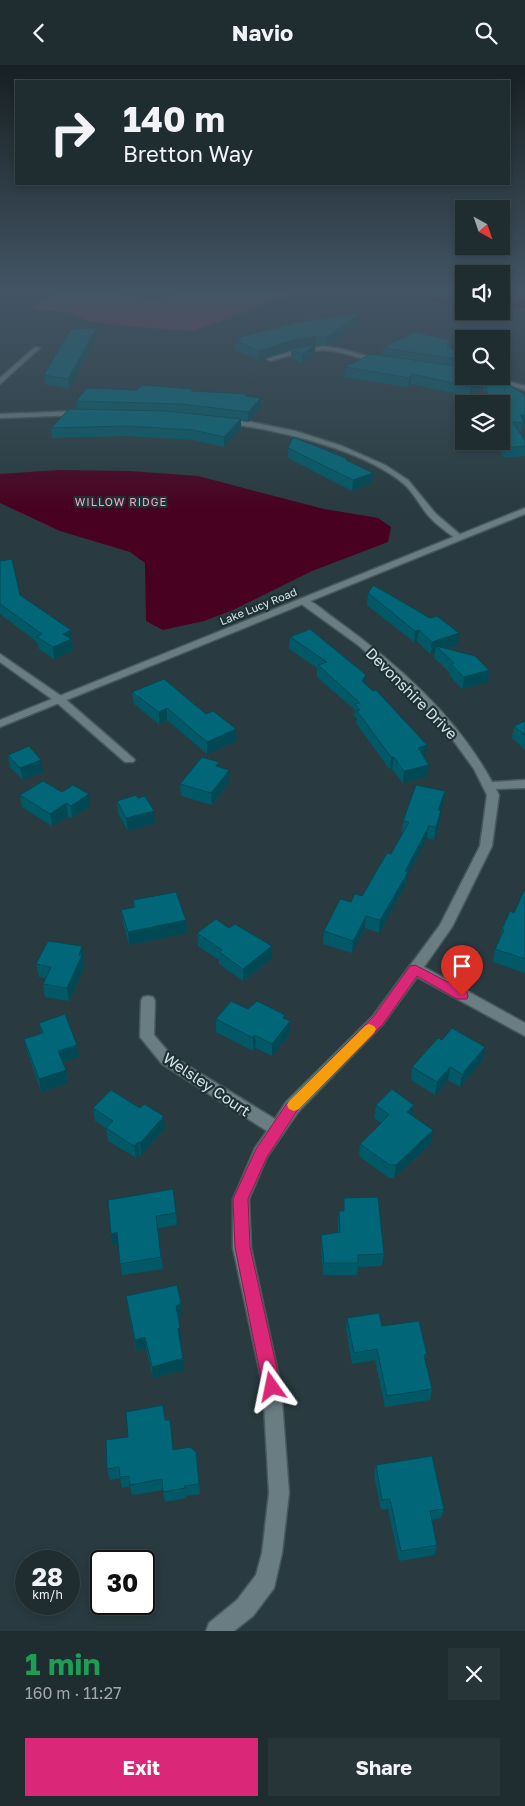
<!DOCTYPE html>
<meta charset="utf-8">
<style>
:root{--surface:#1f2c30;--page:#273438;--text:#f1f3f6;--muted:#a1a7ab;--line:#3c484c;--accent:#db2777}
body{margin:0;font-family:"Golos Text",sans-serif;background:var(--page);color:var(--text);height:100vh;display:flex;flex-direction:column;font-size:19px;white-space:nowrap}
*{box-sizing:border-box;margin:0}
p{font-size:16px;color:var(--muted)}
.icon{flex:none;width:28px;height:28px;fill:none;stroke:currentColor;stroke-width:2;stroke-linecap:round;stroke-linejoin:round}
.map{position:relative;height:1566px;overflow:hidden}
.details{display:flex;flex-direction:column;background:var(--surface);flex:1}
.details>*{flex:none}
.hud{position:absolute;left:15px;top:15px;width:495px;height:105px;border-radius:0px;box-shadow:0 2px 8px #0003,0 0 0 1px var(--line);background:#1f2c30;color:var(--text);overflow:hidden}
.needle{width:32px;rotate:140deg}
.tools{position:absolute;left:455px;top:135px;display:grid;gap:10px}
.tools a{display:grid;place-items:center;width:55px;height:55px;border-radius:0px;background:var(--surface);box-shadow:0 2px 8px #0003,0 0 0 1px var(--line);font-size:25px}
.speed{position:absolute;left:15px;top:1485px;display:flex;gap:10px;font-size:25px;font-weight:700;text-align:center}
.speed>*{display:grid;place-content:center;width:65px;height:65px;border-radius:50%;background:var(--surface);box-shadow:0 2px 8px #0003,0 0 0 1px var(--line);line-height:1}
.speed small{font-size:12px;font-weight:400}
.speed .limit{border:2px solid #111;border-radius:8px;background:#fff;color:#111}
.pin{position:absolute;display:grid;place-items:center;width:42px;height:42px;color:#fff;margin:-51px -21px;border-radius:50% 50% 50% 0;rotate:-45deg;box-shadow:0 0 5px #0007}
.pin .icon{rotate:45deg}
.me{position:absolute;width:55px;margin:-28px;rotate:348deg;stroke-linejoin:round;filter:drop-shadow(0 0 4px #0008)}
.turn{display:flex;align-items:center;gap:18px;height:105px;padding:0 25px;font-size:22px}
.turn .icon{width:65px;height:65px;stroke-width:2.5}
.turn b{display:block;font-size:35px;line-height:42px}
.round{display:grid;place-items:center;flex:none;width:52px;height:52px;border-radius:0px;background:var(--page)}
.summary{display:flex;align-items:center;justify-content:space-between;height:85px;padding:0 25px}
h1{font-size:30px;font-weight:700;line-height:38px;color:#1e9e55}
.button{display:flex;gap:10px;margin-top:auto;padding:10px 25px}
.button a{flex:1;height:58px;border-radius:0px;background:var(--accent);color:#fff;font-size:20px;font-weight:700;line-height:58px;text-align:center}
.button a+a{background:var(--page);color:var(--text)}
header{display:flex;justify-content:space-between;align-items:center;height:65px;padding:0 25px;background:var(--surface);font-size:22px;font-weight:700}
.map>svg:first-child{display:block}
.green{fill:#7a3349}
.water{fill:#480120}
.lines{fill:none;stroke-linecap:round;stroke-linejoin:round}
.minor-casing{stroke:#48585c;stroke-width:3}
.tertiary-casing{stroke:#48585c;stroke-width:3}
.minor{fill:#697d82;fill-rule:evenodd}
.tertiary{fill:#697d82;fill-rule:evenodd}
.wall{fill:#015967}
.shaded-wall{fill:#014854}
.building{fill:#016778;stroke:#014854}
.route{fill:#db2777;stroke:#8e194d}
.slow{fill:#f59e0b}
.labels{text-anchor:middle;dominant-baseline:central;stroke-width:4.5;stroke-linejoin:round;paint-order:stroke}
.far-neighbourhood-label{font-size:11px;letter-spacing:1px;fill:#f7a5ba;stroke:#1f3136}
.far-street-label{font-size:11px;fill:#d8e3e6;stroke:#1f3136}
.near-street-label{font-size:15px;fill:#d8e3e6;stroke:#1f3136}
</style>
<header><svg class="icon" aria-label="back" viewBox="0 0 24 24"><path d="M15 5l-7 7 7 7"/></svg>Navio<svg class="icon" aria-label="search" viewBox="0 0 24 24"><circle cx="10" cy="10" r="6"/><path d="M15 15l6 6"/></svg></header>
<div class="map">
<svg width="525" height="1566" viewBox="0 0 525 1566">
<rect width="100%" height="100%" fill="#293b40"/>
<path class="green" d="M61 226H91L157 234 186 226H296L194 266 127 261 89 256 67 247 29 244Z"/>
<g class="water">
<path d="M91 226H186L157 234Z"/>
<path d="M389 226H464V239L431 237 393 228Z"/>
<path d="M501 226H525V243L501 242Z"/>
<path d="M58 405 130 406 198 411 324 444 378 453 391 462 388 477 312 506 233 545 204 556 163 565 146 556 145 498 130 487 60 466 0 438V409Z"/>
</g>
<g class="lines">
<defs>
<g id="minor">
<path d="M324 281 342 284 383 296 380 298 375 297C361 294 347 288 333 286 311 283 290 291 270 296L267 294 296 285Z"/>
<path d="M35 282 40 283 0 319V313Z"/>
<path d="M478 311H490L525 321V325Z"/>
<path d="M83 346 84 348 80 350 0 353V349Z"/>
<path d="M222 354 246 356 295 366 342 381 385 400 408 415 436 449 463 472 456 474C446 466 435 459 427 449 419 439 413 427 404 419 363 384 278 365 225 358L221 356Z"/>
<path d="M303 533C314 536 325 547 335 554 395 597 457 651 492 717L525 715V723L496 724 499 730 492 781 452 862 424 902 525 958V971L417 912 383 959 298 1047 267 1092 249 1134 251 1183 281 1322 289 1428 282 1488 274 1523 253 1551 234 1566H206L209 1558 237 1535 256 1510 262 1488 269 1428 263 1322 233 1183V1134L255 1083 267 1066 162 999 140 972 141 936 143 932 148 931 153 932 155 936 154 970 172 991 275 1054 286 1037 373 951 440 860 480 781 487 730 474 704 445 664 403 620 358 580 300 538V534Z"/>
<path d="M0 589 64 633 133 693 135 695 133 697H125L56 637 0 597Z"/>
</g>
<path id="tertiary" d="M525 443V449L0 662V655Z"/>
</defs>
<use href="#minor" class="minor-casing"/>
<use href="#tertiary" class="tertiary-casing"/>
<use href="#minor" class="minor"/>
<use href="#tertiary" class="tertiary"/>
</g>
<g class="wall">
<path d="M361 248V257L327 281 315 280V289L302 298 291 293V285L259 295 235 285V276H237V273Z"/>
<path d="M97 272 69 324 45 319 44 310Z"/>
<path d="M450 275 449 282 464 291V311H496L525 360H522L521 367H520L525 376V391L504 393 497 381 496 376H501V339H487L483 323 470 332 411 319 408 322 344 312 345 302 382 290 383 283Z"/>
<path d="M192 324V326L247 329V331L261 343 248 357 241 356V364L224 382 193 375 127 371 52 373 51 363 77 344 76 336 137 325Z"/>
<path d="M288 383 348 394V396L373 408 372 418 352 426 288 393Z"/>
<path d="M0 496 20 530 72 577 73 585 54 594 38 583 37 577 0 549Z"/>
<path d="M368 528 458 580 446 584 489 605 488 617 462 624 450 611V608L434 593 435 587 430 589 417 576 414 577 367 540Z"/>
<path d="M290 572 366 620 426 692 424 693 427 712 403 718 392 704 390 705 356 658 357 654 354 651 355 645 317 612V603L289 584Z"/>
<path d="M132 627 237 676 207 689 167 655 159 659 134 639Z"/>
<path d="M525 656V685L512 673 514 661Z"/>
<path d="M8 690 43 707 23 715 10 702Z"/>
<path d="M229 705V717L212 740 181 731 180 719Z"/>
<path d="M445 726 443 738 440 745V758L434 775 427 773 408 810 406 819 379 868 365 863 352 888 323 879 324 866 362 831 391 789 402 768 403 756Z"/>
<path d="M62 727 90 741 72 753 68 751 52 761 22 742 20 730Z"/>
<path d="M138 733 155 758 128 766 118 748 117 736Z"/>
<path d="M525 824V908L493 897 495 884 499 876 502 864 514 848Z"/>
<path d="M133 835 186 855 187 868 129 880 123 857 121 845 133 842Z"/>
<path d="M197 868 272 893 243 916 219 899V895L198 881Z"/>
<path d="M82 881 84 894 83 897 84 903 69 936 45 932 43 919 46 913 39 912 36 899Z"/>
<path d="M248 944 285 954 290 956V969L272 991 256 983 253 986 216 967V954Z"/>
<path d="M39 958 77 980 79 992 63 997 66 1005 68 1018 41 1027 27 986 24 974 41 968Z"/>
<path d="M485 982 483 995 460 1022 448 1015 435 1030 411 1015 412 1002Z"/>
<path d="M376 1040H414L412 1051 431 1078 394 1113H389L359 1091 360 1079 381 1058 374 1053Z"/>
<path d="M93 1043 165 1063 141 1091 140 1090 136 1093 108 1076 106 1063 95 1056Z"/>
<path d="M344 1133 384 1189 382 1201 358 1202 357 1210H323L321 1182V1170L338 1167V1158L339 1146H343Z"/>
<path d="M108 1135 176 1148 177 1160 158 1163 163 1204 122 1210 118 1179 113 1181Z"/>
<path d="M128 1243 182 1250 178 1252 181 1274 180 1275 184 1305 153 1313 146 1283 136 1286Z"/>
<path d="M347 1253 382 1261 427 1289 425 1295 432 1324 430 1335 385 1342 375 1295 352 1299 346 1264Z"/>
<path d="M165 1355 174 1385 196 1387 200 1429 186 1431V1433L165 1437 163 1425 132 1430 130 1421 122 1423 120 1413 110 1415 107 1404 128 1372Z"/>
<path d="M376 1400 444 1444 441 1453 432 1455 437 1480 435 1490 399 1496 388 1444 381 1445 374 1410Z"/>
</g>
<g class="shaded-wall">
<path d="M361 248V257L327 281V272Z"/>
<path d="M96 263 97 272 69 324 68 314Z"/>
<path d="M316 271 315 289 302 298V289L291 284V285L259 295V286L289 276Z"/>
<path d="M412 309 411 319 408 322 409 313Z"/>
<path d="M484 313 483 323 470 332 471 322Z"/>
<path d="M261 333V343L248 357V347Z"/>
<path d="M521 350H525V360H522L523 358Z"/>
<path d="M241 354V364L224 382V372Z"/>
<path d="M373 408 372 418 352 426 353 415Z"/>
<path d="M71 565 73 585 54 594 53 582 63 569Z"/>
<path d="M419 565 417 576 414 577 415 566Z"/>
<path d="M459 568 458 580 440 585 436 581 435 587 430 589 432 577Z"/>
<path d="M489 605 488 617 462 624 464 612Z"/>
<path d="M366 610 365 622 362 616Z"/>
<path d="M167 643V655L159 659V647Z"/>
<path d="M236 664 237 676 207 689V677Z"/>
<path d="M427 680 426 692 416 695 418 683Z"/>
<path d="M391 692H394L392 704 390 705Z"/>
<path d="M41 695 43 707 23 715 20 703Z"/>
<path d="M429 700 427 712 403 718 404 706Z"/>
<path d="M229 705V717L212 740 211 728Z"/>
<path d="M445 726 443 738 436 757 438 745Z"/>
<path d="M89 729 90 741 72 753 71 741Z"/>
<path d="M66 738 68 751 52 761 50 749Z"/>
<path d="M441 745 440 758 434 775 436 762Z"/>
<path d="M154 746 155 758 128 766 126 753Z"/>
<path d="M429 761 427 773 408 810 406 819 379 868 380 855 405 806Z"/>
<path d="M366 851 365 863 352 888 353 876Z"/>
<path d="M186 855 187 868 129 880 128 867Z"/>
<path d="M82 881 84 894 83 897 84 903 69 936 67 923 79 890Z"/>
<path d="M272 881V893L243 916V904Z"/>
<path d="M285 950V962L290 956V969L272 991V979L283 953Z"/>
<path d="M255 970 256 983 253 986V973Z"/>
<path d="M77 980 79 992 61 998 58 986Z"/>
<path d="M485 982 483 995 460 1022 462 1009Z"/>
<path d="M450 1002 448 1015 435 1030 437 1017Z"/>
<path d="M66 1005 68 1018 41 1027 39 1014Z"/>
<path d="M414 1040 412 1052 407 1047Z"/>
<path d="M164 1051 165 1063 141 1091 140 1078Z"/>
<path d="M433 1065 431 1078 394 1113 396 1100Z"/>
<path d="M138 1077 140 1090 136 1093 134 1081Z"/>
<path d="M117 1167 119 1179 113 1181 111 1169Z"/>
<path d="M181 1238 182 1250 178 1252 176 1241Z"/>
<path d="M180 1262 181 1274 179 1275 178 1264Z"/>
<path d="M145 1272 146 1283 136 1286 135 1275Z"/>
<path d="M183 1293 184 1305 153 1313 152 1302Z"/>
</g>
<g class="building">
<path d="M361 248 327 272 316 271 289 276 259 286 235 276 241 275 237 273 294 258Z"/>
<path d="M96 263 68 314 44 310 71 264Z"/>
<path d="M414 267 450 275 447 281 464 291V295L383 283Z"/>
<path d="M315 280 302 289 291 284Z"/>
<path d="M371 289 464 302V311H496L525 330V350H521L523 358 513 357 525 376V381L505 383 501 376V339H490L484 313 471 322 412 309 409 313 345 302Z"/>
<path d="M146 320 192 324 191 326 247 329 245 331 261 333 248 347 182 339 76 336 87 323 137 325 141 321Z"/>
<path d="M69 344 166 346 241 354 224 372 193 365 127 361 51 363Z"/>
<path d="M293 372 348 394 346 395 373 408 353 415 288 383Z"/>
<path d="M12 494 20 530 71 565 63 569 71 574 53 582 37 572 42 569 0 539V496Z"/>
<path d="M373 520 430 553 437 551 459 568 432 577 419 565 415 566 368 528Z"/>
<path d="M310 564 366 610 362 616 373 626 376 625 427 680 418 683 429 700 404 706 394 692H391L357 646 360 645 355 639 360 638 318 600 327 597 290 572Z"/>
<path d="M436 581 475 591 489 605 464 612 451 599 454 598Z"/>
<path d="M164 614 206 649 213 646 236 664 207 677 167 643 159 647 132 627Z"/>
<path d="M525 656V670L514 661Z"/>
<path d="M29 681 41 695 20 703 8 690Z"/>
<path d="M202 692 219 697 216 701 229 705 211 728 180 719Z"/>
<path d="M43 716 62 727 73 720 89 729 71 741 66 738 50 749 20 730Z"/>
<path d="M416 720 445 726 438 745H441L436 762 429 761 405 806 408 807 380 855 366 851 353 876 324 866 340 834 351 837 355 829 362 831 387 788 391 789 409 757 403 756Z"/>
<path d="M136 730 138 733 145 731 154 746 126 753 117 736Z"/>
<path d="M525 824V894L495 884 504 865 502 864 510 846 514 848Z"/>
<path d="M176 827 186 855 128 867 121 845 135 842 133 835Z"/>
<path d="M216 854 229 863 235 859 272 881 243 904 219 887 222 885 197 868Z"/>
<path d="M48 876 82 881 79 890H82L67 923 43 919 51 902 36 899Z"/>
<path d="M231 936 248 944 257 936 285 950 283 953 290 956 272 979 255 970 253 973 216 954Z"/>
<path d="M65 949 77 980 58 986 66 1005 39 1014 24 974 43 968 39 958Z"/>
<path d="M452 963 485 982 462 1009 450 1002 437 1017 412 1002 438 973 442 975Z"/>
<path d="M392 1024 414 1040 407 1047 433 1065 396 1100H390L360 1079 389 1050 376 1040Z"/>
<path d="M111 1025 140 1043 144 1039 164 1051 140 1078 138 1077 134 1081 106 1063 113 1056 93 1043Z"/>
<path d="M173 1124 176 1148 156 1151 161 1192 120 1199 117 1167 111 1169 108 1135Z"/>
<path d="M378 1132 384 1189 358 1190V1198H324L321 1170 340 1167 339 1146H344V1133Z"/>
<path d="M177 1220 181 1238 176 1241 180 1262 178 1264 183 1293 152 1302 145 1272 135 1275 126 1231Z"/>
<path d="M379 1248 382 1261 419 1256 427 1289 424 1290 432 1324 387 1331 377 1284 354 1288 347 1253Z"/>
<path d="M163 1340 165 1355H170L173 1385 190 1382 196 1387 199 1419 184 1421 185 1423 163 1427 162 1414 130 1420 129 1411 120 1412 119 1402 107 1404 106 1375 128 1372 126 1347Z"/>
<path d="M432 1391 444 1444 430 1446 437 1480 401 1486 390 1434 382 1435 376 1400Z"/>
</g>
<linearGradient id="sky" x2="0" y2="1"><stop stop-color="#172023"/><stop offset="0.51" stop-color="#435564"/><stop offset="1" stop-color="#435564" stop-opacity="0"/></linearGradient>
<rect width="525" height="445" fill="url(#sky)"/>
<path class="route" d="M415 900 467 927 468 931 467 934H457L417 911 383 959 297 1046 267 1092 248 1134 250 1182 281 1322 278 1328 272 1330 266 1328 263 1322 235 1182 233 1134 256 1084 287 1038 374 951 410 901Z"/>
<path class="slow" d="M369 959 374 961 376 964 374 968 299 1044 294 1046 289 1044 287 1040 289 1036 365 961Z"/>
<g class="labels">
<g class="far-neighbourhood-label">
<text x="121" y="436">WILLOW RIDGE</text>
</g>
<g class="far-street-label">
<text transform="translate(258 541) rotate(-22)">Lake Lucy Road</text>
</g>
<g class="near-street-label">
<text transform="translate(412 628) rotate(45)">Devonshire Drive</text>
<text transform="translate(207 1019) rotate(34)">Welsley Court</text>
</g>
</g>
</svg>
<div class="tools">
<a><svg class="needle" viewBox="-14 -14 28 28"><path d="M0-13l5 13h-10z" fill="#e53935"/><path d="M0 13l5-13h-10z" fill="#a1a7ab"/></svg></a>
<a><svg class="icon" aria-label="sound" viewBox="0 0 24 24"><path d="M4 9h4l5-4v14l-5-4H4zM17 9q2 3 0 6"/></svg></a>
<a><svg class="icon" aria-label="search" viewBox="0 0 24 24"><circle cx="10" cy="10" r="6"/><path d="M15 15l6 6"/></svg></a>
<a><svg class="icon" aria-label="layers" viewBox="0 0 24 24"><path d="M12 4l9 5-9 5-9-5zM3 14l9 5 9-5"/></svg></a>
</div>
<div class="speed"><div>28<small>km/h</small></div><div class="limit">30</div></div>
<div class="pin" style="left:462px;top:931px;background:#d93025"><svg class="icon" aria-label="arrive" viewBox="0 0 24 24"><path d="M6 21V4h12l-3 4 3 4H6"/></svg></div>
<svg class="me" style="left:272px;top:1322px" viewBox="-20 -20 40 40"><path d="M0-17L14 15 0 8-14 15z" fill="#db2777" stroke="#fff" stroke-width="4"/></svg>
<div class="hud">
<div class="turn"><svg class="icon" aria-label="right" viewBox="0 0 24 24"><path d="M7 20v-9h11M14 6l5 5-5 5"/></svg><div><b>140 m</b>Bretton Way</div></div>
</div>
</div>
<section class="details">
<div class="summary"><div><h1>1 min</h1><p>160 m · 11:27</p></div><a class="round"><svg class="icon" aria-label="close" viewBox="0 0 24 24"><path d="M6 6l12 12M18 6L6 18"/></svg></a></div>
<div class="button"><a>Exit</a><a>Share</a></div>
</section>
